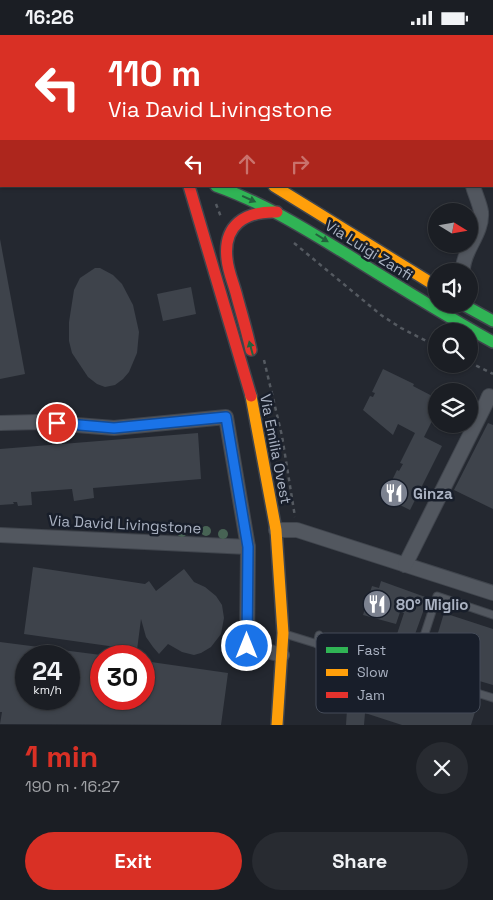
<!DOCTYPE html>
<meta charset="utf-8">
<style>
:root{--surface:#1b1e24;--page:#282b31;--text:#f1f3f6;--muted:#a0a2a6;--line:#393c41;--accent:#d93025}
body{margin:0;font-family:"Space Grotesk",sans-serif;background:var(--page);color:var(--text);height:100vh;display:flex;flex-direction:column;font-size:19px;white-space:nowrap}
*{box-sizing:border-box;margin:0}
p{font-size:16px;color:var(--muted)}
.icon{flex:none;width:28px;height:28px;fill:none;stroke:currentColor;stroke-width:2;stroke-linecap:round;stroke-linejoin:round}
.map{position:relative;height:690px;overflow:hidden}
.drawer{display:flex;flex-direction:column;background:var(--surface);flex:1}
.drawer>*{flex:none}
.hud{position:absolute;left:0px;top:0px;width:494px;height:152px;box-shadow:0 1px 4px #0004,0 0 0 1px var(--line);background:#d93025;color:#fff;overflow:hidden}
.needle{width:32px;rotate:101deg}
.buttons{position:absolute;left:428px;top:168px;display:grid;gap:10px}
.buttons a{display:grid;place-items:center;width:50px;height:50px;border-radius:50%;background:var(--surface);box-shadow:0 1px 4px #0004,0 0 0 1px var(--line);font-size:25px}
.speed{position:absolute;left:15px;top:610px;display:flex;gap:10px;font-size:25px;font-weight:700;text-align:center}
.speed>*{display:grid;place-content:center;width:65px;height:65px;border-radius:50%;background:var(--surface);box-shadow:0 1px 4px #0004,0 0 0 1px var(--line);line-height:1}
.speed small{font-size:12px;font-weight:400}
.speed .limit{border:8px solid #d22;background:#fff;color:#111}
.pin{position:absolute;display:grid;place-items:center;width:42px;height:42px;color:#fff;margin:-21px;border:2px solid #fff;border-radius:50%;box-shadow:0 1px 5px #0007}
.me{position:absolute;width:55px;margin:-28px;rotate:0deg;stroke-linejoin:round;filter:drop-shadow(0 0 4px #0008)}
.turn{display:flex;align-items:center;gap:18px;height:105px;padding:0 25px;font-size:22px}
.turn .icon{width:65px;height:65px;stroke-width:2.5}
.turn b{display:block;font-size:35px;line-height:42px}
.lanes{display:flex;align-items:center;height:48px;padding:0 25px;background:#0003;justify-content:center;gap:25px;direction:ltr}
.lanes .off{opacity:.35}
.round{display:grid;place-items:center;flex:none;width:52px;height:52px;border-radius:26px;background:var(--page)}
.overview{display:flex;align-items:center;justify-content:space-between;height:85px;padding:0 25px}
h1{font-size:30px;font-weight:600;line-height:38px;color:var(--accent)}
.action{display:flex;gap:10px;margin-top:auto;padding:10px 25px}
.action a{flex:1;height:58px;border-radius:30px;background:var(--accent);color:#fff;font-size:20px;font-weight:600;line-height:58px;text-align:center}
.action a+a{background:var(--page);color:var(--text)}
.status{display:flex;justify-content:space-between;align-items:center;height:35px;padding:0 25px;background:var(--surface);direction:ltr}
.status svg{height:14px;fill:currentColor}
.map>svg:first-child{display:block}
.building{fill:#3e434b;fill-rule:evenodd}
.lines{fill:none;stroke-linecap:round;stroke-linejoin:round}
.lane-casing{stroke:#40454d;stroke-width:9}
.street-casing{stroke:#40454d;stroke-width:16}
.fast-casing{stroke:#40454d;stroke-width:14}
.slow-casing{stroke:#40454d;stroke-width:14}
.jam-casing{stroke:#40454d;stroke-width:14}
.path{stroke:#555a61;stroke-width:2.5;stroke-dasharray:4 4;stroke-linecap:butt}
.lane{stroke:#52575f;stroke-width:7}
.street{stroke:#52575f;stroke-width:14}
.fast{stroke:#30b455;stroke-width:11}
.slow{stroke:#ff9f0a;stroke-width:11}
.jam{stroke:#e5322d;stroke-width:11}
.tree{fill:#476354}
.oneway{fill:#23623d}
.route-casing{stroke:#114b97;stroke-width:12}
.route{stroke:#1a73e8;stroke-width:9}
.labels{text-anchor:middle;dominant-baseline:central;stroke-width:5;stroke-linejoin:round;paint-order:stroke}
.street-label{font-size:15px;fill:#abb3c3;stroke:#181e2a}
.poi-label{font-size:15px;font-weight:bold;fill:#abb3c3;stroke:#181e2a;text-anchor:start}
.key{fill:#181e2a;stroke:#444b58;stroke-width:1}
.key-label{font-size:14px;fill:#abb3c3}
</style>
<div class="status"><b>16:26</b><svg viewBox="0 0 49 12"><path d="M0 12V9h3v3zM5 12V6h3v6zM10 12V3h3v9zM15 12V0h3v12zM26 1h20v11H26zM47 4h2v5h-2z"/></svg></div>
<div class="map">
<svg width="493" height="690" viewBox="0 0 493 690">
<rect width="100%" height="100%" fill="#242830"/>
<g class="building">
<path d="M0 204 25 339 0 344Z"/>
<path d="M95 233H100L113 240 122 249 133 270 139 297 137 318 129 337 123 344 115 350 105 352 97 349 88 342 72 318 69 306V287L74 255 80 243Z"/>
<path d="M191 252 196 279 163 286 157 259Z"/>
<path d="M383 334 414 349 413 351 436 363V388L432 386 424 402 442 411 410 475 384 462 397 435 399 436 403 429 400 428 415 398 398 389 393 400 363 375 370 361 373 362 375 358 372 357Z"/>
<path d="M488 388 493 390V474L454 455Z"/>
<path d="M437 389H453L450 395Z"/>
<path d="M198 398 201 444 93 453 94 463 74 466 72 454 31 457 32 470 18 471 17 467H13L14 469 0 470V414Z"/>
<path d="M33 532 145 549 149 546 156 556 184 534 194 547 205 552 216 561 222 570 224 583 221 599 211 612 201 618 194 620 182 617 168 609 159 619 153 612 146 602 141 584 137 615 24 599Z"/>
<path d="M381 546 428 563 409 616 393 611 404 578 400 577 396 589 363 580 372 551 379 553Z"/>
<path d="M444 578 493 594V650L428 631Z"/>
<path d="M0 607 101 620V664H144V626L228 638 221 690 0 689 2 677H0ZM26 621H69V664H26Z"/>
<path d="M349 643 380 646 475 677 471 690H402L365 678 364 690H346Z"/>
</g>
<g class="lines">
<defs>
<g id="lane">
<path d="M285 599 493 663"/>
<path d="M317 609 319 600"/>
<path d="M412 638 437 561 493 580"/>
</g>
<g id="street">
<path d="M423 0V1"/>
<path d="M492 32H493"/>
<path d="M463 236C462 216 483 199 481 177 480 169 475 159 473 151"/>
<path d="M0 388 39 387 114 393 226 382 248 512 247 611 282 620"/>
<path d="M276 495H297L493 558"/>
<path d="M0 500 248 512"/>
<path d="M405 530 487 366 489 361 493 363"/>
</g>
<g id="fast">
<path d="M140 0V1"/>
<path d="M216 151C264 168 305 194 348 220 396 250 444 280 493 307"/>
<path d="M462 269 493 286"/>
</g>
<g id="slow">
<path d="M274 151 436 251"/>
<path d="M251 361 276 495 283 598 277 690"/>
</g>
<g id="jam">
<path d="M189 151 251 361"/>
<path d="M251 315C247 296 241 277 236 258 233 247 228 236 227 224 223 190 245 176 277 177"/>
</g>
</defs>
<use href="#lane" class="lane-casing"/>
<use href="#street" class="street-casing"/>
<use href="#fast" class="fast-casing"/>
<use href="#slow" class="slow-casing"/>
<use href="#jam" class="jam-casing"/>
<g class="path">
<path d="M216 169 221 182"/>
<path d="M294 208 381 280 401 293 436 311"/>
<path d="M264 325 282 401 295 482"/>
<path d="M469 327 493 339"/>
</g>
<use href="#lane" class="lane"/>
<use href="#street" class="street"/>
<use href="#fast" class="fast"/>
<use href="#slow" class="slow"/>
<use href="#jam" class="jam"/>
</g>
<g class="tree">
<circle cx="206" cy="496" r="5"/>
<circle cx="182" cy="497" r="5"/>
<circle cx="223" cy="499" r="5"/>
</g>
<defs><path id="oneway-solid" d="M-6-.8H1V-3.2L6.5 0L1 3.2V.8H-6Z" transform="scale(1.25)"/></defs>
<g class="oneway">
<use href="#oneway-solid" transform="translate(249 164) rotate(24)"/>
<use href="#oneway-solid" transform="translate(322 203) rotate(32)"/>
<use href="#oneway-solid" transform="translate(251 313) rotate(-105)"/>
</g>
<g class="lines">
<defs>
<path id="route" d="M57 388 114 393 226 382 248 512 247 611"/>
</defs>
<use href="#route" class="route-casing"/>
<use href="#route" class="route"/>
</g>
<defs>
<symbol id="restaurant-disc" viewBox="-11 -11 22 22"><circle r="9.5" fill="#7c8290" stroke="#181e2a"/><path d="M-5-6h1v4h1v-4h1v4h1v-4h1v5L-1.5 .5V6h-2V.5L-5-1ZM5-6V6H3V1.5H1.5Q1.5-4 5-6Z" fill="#fff"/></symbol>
</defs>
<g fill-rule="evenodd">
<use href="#restaurant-disc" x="378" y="442" width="32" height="32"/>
<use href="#restaurant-disc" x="361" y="553" width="32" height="32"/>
</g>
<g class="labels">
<g class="street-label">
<text transform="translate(369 215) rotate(32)">Via Luigi Zanfi</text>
<text transform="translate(276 414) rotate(79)">Via Emilia Ovest</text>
<text transform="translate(125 489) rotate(3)">Via David Livingstone</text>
</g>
<g class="poi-label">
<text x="413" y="458">Ginza</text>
<text x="396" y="569">80° Miglio</text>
</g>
</g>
<rect x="316" y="598" width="164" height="80" rx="8" class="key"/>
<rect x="326" y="612" width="22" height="6" fill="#30b455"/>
<rect x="326" y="634" width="22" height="7" fill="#ff9f0a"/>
<rect x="326" y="657" width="22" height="6" fill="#e5322d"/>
<g class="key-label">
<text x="357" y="620">Fast</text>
<text x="357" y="642">Slow</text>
<text x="357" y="665">Jam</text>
</g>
</svg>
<div class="buttons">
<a><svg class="needle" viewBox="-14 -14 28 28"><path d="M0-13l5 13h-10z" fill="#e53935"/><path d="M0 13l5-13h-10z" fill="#a0a2a6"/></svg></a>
<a><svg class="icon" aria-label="sound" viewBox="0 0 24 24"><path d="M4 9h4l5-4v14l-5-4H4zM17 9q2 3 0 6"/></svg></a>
<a><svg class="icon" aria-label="search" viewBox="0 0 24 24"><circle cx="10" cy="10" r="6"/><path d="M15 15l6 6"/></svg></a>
<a><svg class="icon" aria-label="layers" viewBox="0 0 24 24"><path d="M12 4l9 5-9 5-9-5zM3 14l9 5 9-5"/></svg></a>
</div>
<div class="speed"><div>24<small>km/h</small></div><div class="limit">30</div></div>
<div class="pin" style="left:57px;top:388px;background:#d93025"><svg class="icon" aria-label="arrive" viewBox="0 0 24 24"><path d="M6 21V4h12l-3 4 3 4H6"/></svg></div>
<svg class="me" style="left:247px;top:611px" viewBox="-20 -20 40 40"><circle r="17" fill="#1a73e8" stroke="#fff" stroke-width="3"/><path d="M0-11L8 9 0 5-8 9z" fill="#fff"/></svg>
<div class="hud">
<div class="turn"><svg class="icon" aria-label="left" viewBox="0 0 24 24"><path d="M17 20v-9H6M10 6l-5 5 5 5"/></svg><div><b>110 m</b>Via David Livingstone</div></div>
<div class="lanes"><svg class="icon" aria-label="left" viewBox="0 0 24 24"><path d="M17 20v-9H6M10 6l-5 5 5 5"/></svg><svg class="icon off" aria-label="ahead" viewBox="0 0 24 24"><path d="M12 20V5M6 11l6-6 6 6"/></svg><svg class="icon off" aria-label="right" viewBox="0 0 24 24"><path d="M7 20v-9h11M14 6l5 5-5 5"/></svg></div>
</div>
</div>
<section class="drawer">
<div class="overview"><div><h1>1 min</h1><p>190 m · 16:27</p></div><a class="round"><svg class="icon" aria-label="close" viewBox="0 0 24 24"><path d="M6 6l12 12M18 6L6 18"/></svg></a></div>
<div class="action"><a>Exit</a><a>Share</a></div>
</section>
